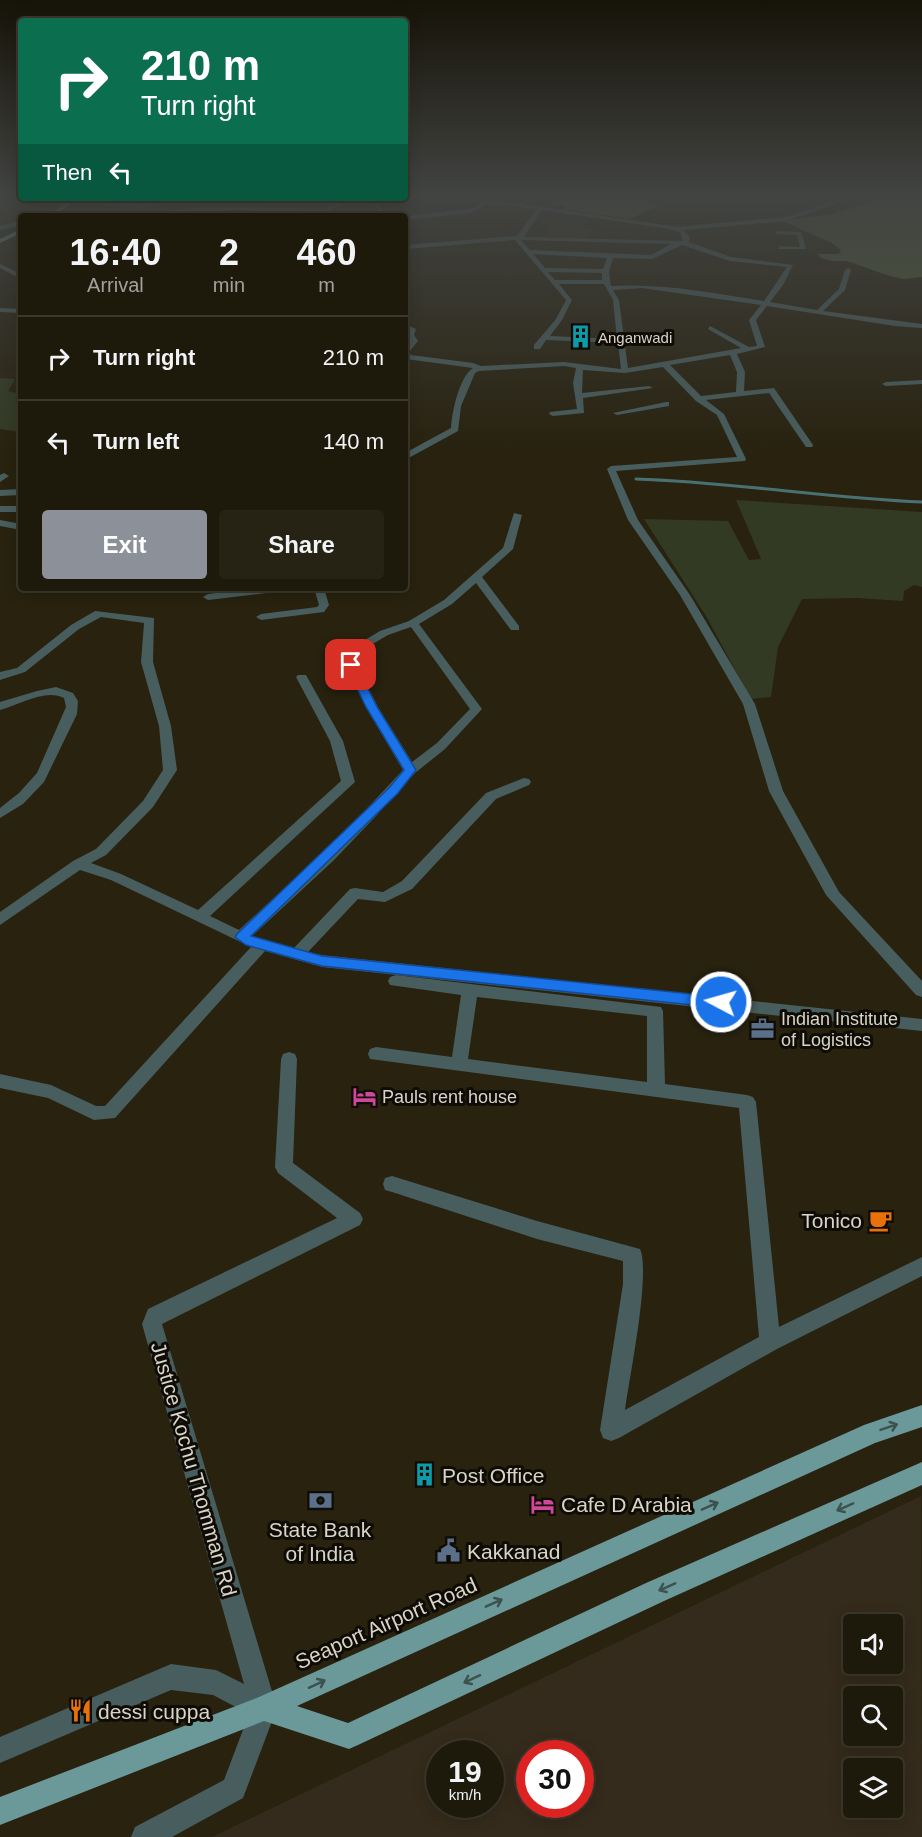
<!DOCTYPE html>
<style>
:root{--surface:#1e1a0b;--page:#262314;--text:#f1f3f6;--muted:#a1a19d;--line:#3c382c;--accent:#8c9099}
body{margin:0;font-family:Helvetica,sans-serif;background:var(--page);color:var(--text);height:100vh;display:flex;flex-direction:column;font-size:22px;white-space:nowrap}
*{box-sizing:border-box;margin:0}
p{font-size:20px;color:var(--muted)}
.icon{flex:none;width:33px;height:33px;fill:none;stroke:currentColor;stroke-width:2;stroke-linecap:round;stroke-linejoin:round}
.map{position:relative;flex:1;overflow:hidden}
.drawer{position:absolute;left:18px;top:213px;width:390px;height:378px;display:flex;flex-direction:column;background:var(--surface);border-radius:6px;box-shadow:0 3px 15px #0003,0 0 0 2px var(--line)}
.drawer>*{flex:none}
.hud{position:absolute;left:18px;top:18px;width:390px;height:183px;border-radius:6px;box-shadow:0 3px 15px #0003,0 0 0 2px var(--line);background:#0b6e4f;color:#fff;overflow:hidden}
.fabs{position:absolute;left:843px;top:1614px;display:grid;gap:12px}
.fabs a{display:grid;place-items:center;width:60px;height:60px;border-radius:6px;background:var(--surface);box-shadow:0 3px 15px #0003,0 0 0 2px var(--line);font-size:30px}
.speed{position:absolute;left:426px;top:1740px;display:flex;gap:12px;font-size:30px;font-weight:700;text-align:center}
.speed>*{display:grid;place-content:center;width:78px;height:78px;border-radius:50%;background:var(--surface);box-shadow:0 3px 15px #0003,0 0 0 2px var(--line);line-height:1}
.speed small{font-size:15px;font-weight:400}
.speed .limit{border:9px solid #d22;background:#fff;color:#111}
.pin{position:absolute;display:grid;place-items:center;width:51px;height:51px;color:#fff;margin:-26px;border-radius:12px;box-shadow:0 3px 9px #0006}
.me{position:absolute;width:66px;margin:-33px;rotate:276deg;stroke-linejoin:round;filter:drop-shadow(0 0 4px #0008)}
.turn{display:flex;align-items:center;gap:21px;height:126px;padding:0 24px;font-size:27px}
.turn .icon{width:78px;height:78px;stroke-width:2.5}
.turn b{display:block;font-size:42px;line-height:51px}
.then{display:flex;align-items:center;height:57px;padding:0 24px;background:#0003;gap:12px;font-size:22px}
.eta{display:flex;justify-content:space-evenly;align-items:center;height:102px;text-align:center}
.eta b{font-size:36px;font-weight:600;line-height:42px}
.button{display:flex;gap:12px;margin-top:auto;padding:12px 24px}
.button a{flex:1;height:69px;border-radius:6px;background:var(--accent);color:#fff;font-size:24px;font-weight:600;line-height:69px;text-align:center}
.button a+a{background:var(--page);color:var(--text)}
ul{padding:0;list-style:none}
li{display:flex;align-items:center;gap:18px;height:84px;padding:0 24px;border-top:2px solid var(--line)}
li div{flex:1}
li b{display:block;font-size:22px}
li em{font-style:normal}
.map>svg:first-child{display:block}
.industrial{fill:#342b1c;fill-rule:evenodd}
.green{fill:#323a23}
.forest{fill:#4f5b37}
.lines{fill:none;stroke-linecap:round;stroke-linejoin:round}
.stream{stroke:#497173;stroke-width:3}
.minor{fill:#485d5d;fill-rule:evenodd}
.major{fill:#6b9899;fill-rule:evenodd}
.oneway{stroke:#3c524f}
.route{fill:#1a73e8;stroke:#114b97;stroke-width:1.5}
.labels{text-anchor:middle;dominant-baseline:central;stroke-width:6;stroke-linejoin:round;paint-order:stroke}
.far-poi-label{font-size:15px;fill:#d8d4c9;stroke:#0e0c05;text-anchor:start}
.poi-label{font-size:18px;fill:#d8d4c9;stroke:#0e0c05;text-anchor:start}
.near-poi-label{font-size:21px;fill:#d8d4c9;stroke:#0e0c05;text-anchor:start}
.near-street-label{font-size:21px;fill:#d8d4c9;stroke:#0e0c05}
</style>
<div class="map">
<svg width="922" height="1837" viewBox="0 0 922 1837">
<rect width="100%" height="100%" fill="#28220f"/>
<g class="industrial">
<path d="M551 218H587L584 228 595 230 585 238 545 237Z"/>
<path d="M921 1496 922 1837H212ZM854 1624H892V1664H854ZM854 1696H892V1736H854ZM440 1754H490V1804H440ZM530 1754H580V1804H530ZM854 1768H892V1808H854Z"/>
</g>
<g class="green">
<path d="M0 378 15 379 8 391 21 394V432L0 429Z"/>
<path d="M736 500 922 512V587L914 585 904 591 903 601 857 598 802 599 778 647 771 697 751 699 706 616 644 519 728 521 749 560 761 559Z"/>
</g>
<g class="forest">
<path d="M566 195H676L647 201 659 206 629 219 563 209 566 207 548 203Z"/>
<path d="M884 195H922V277L903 279 890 276 847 261H832L821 258 818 254H839L841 250 832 243 783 221 833 214 868 203Z"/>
</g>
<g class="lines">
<path class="stream" d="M636 479C732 482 826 498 922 502"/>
<g class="minor">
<path d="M7 195H14L0 201V197Z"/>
<path d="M405 195 518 203 542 195H548L524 204 677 227 786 217 852 195H859L787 221 684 230 690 238 689 242 731 257 793 265 783 285 770 302 817 310 839 289 845 270 848 268 851 270 845 290 823 311 922 324V328L895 326 767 306 756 320 765 347 737 354 745 372 744 391 774 388 813 445 812 447H806L769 393 706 400 724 414 746 459 745 461 616 471 638 520 690 595 755 704 783 791 839 892 922 981V997L916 995 826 895 769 791 743 704 680 595 628 520 607 469 611 466 737 457 717 415 696 401 663 367 625 373 583 370 582 393 649 386 653 388 583 398 584 413 553 416 549 414 550 412 577 409 573 383 576 368 564 366 479 371 475 373 461 406 458 431 405 460V453L451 428C452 412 459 377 473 368L406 359 405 347 410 341 406 335 408 330 405 329V324L416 329 414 335 418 341 409 352 411 355 473 363 481 366 564 362 621 369 618 343 546 340 540 349H534V345L556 319 566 300 515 240 405 249V245L517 236 537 209 488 204 470 213 405 220V216L469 209 482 203 403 198ZM542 210 669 229 680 232 683 241 524 237ZM521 240 671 244 651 255 530 250ZM682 245 730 261 787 267 764 301C713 293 663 283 611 286L609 272 613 258 652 259ZM533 254 607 258 603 269 545 268ZM548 272 602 273V280H555ZM559 284H604L613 300 617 339 550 336 562 320 572 300ZM642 288 761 305 749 320 757 346 749 347 710 326 708 329 741 348 628 368 619 300 613 290ZM730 355 737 372 736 392 701 396 670 365Z"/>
<path d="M73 198 138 204H164L138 208 75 201Z"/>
<path d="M345 198H352L321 216H314L320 212 233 210 138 216 164 211 210 207 325 209Z"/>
<path d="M375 205H379L387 216H381Z"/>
<path d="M21 221V225L0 230V226Z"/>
<path d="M775 231 801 232 806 249H778L780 246 800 247 797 235 777 234Z"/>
<path d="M0 264 21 274V279L0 268Z"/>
<path d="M0 308 21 309V313L0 312Z"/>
<path d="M922 380V384L886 386 882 384 886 382Z"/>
<path d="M666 402H669V406L617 415 613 413Z"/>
<path d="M4 473 9 476 0 482V475Z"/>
<path d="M21 489V495L0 496V490Z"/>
<rect x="0" y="506" width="21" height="6"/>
<path d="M514 513 522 515 513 549 482 577 519 626V630H511L476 583 452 604 419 624 482 709 445 749 415 773 375 817 334 860 252 936 294 948 350 889 355 888 383 892 402 881 486 793 524 778 529 779 531 782 529 785 496 799 412 889 385 902 358 899 308 952 322 955 922 1019V1031L322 967 265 951 115 1118 94 1120 48 1098 0 1088V1074L51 1085 96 1106H105L251 947 111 880 80 870 0 925V912L73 861 96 849 143 801 163 770 159 726 141 662 144 623 101 617 79 629 25 672 0 680V672L17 668 71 625 95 611 154 618 153 662 171 726 177 770 153 807 106 855 91 863 121 874 198 910 341 781 330 741 296 677 298 675H306L343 741 355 782 210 916 239 930 345 832 403 770 366 707 340 655 380 631 409 621 444 600 503 548ZM411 627 470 709 437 743 412 762 378 707 352 656 388 635Z"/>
<path d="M0 520 21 524V530L0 526Z"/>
<path d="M257 588H288L283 591 208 600 203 597 208 594Z"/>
<path d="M314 588H324L329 605 324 612 261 620 256 617 261 614 317 607 319 605Z"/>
<path d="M56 687 73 693 78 701 77 714 44 782 23 804 0 818V808L19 793 37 773 66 707 64 698C46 688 19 705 0 710V702L37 691Z"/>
<path d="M396 975 661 1007 663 1011 665 1084 747 1095 753 1097 756 1102 779 1327 922 1257V1276L777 1349 619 1438 611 1441 603 1438 600 1430 623 1284V1261L537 1239 392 1192 385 1190 383 1184 385 1178 392 1176 537 1221 640 1249C651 1273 629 1379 625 1410L759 1337 739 1108 370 1059 368 1054 370 1049 376 1047 452 1057 461 995 390 985 388 981 390 977ZM477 997 647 1016V1082L468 1059Z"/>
<path d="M289 1052 295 1054 297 1059 293 1163 360 1213 363 1219 360 1225 162 1324 277 1708 243 1798 172 1837H131L135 1827 224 1780 249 1714 213 1695 171 1690 0 1763V1737L171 1664 216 1670 244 1684 142 1324 148 1309 337 1218 278 1173 275 1167 281 1059 283 1054Z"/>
</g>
<g class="major">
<path d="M72 198H79L54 216H47Z"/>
<path d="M21 229V233L0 243V239Z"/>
<path d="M922 1405V1427L875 1443 297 1706 348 1723 646 1583 922 1462V1485L664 1601 358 1745 349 1749 264 1721 0 1825V1797L259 1697 864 1425Z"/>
</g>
</g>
<defs><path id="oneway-shaft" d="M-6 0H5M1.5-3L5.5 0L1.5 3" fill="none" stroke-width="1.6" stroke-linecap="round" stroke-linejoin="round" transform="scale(1.5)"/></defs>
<g class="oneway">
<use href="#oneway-shaft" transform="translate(889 1427) rotate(-19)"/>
<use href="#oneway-shaft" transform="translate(710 1506) rotate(-24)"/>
<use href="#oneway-shaft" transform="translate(845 1507) rotate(156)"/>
<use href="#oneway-shaft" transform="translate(667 1587) rotate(156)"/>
<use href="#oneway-shaft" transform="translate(494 1603) rotate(-24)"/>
<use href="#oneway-shaft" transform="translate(472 1679) rotate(155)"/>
<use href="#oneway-shaft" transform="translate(317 1684) rotate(-25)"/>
</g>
<linearGradient id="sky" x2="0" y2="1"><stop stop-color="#161308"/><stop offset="0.43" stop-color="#424442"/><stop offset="1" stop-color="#424442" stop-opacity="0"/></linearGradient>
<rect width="922" height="452" fill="url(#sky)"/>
<path class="route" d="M351 662 356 665 377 707 416 770 398 793 251 936 322 956 721 997 727 998 729 1002 727 1006 721 1008 322 966 246 945 235 937 237 934 389 788 404 770 366 707 346 665Z"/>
<defs>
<symbol id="building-bare" viewBox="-9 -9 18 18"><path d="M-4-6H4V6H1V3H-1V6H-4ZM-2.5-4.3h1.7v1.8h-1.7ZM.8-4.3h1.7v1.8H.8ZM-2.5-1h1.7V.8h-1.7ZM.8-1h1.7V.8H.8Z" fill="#0f9aa8" stroke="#0e0c05" stroke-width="2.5" paint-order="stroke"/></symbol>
<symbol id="office-bare" viewBox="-9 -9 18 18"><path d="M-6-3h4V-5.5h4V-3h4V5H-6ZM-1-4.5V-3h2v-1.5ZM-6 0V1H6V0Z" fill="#5c6f8a" stroke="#0e0c05" stroke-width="2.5" paint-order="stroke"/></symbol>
<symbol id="hotel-bare" viewBox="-9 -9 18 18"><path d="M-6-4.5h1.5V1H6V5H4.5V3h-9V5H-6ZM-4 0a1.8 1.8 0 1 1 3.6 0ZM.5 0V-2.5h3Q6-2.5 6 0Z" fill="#d1479c" stroke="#0e0c05" stroke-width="2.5" paint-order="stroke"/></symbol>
<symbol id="cafe-bare" viewBox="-9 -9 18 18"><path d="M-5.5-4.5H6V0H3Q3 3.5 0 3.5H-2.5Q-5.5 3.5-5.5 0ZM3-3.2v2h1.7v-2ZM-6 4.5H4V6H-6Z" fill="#e8710a" stroke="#0e0c05" stroke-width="2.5" paint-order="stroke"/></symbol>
<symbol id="bank-bare" viewBox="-9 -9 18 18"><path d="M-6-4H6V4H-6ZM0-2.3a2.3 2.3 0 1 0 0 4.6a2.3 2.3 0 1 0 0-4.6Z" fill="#5c6f8a" stroke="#0e0c05" stroke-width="2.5" paint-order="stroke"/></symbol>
<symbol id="civic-bare" viewBox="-9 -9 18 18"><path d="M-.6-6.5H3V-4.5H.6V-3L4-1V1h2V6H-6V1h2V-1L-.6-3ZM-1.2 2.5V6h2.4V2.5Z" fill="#5c6f8a" stroke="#0e0c05" stroke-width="2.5" paint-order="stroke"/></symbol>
<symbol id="restaurant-bare" viewBox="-9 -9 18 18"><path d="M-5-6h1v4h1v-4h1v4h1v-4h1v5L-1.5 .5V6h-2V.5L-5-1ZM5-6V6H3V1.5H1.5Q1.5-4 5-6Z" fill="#e8710a" stroke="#0e0c05" stroke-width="2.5" paint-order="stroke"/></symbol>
</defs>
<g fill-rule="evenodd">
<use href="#building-bare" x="564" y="320" width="33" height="33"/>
<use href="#office-bare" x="746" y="1012" width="33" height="33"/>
<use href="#hotel-bare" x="348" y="1080" width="33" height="33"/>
<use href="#cafe-bare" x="864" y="1204" width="33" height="33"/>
<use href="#building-bare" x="408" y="1458" width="33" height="33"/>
<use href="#bank-bare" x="304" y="1484" width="33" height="33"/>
<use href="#hotel-bare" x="526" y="1488" width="33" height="33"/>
<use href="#civic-bare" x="432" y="1534" width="33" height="33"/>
<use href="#restaurant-bare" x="64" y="1694" width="33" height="33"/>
</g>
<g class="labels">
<g class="far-poi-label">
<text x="598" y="337">Anganwadi</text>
</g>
<g class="poi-label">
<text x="781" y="1019">Indian Institute<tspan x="781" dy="21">of Logistics</tspan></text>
<text x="382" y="1097">Pauls rent house</text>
</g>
<g class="near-poi-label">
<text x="862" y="1220" text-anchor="end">Tonico</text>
<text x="442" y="1475">Post Office</text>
<text x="561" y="1504">Cafe D Arabia</text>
<text x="320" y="1529" text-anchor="middle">State Bank<tspan x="320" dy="24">of India</tspan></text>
<text x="467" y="1551">Kakkanad</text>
<text x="98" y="1711">dessi cuppa</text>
</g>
<g class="near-street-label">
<text transform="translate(194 1469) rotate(74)">Justice Kochu Thomman Rd</text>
<text transform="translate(386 1623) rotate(-24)">Seaport Airport Road</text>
</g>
</g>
</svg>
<div class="fabs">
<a><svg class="icon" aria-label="sound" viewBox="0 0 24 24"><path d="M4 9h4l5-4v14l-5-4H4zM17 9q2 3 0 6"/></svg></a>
<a><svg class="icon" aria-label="search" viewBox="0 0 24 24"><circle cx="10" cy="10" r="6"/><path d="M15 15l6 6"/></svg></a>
<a><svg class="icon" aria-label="layers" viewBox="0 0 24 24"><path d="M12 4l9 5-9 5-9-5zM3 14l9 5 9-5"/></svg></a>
</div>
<div class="speed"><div>19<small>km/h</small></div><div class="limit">30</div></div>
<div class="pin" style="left:351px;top:665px;background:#d93025"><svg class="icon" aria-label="arrive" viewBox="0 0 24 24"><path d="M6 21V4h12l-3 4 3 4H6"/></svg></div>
<svg class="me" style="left:721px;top:1002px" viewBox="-20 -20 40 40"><circle r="17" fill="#1a73e8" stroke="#fff" stroke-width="3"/><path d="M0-11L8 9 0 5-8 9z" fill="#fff"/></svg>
<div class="hud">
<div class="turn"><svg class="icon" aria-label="right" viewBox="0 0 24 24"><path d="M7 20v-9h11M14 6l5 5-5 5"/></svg><div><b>210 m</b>Turn right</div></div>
<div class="then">Then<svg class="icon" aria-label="left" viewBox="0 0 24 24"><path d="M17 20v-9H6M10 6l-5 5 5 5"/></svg></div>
</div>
<section class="drawer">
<div class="eta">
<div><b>16:40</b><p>Arrival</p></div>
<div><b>2</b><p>min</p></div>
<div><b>460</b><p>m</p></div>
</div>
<ul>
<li><svg class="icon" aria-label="right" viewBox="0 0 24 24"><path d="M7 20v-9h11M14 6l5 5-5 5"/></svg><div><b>Turn right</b></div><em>210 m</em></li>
<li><svg class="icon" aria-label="left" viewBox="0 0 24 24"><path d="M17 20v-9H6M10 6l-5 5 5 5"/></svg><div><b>Turn left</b></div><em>140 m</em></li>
</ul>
<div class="button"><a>Exit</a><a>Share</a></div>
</section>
</div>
